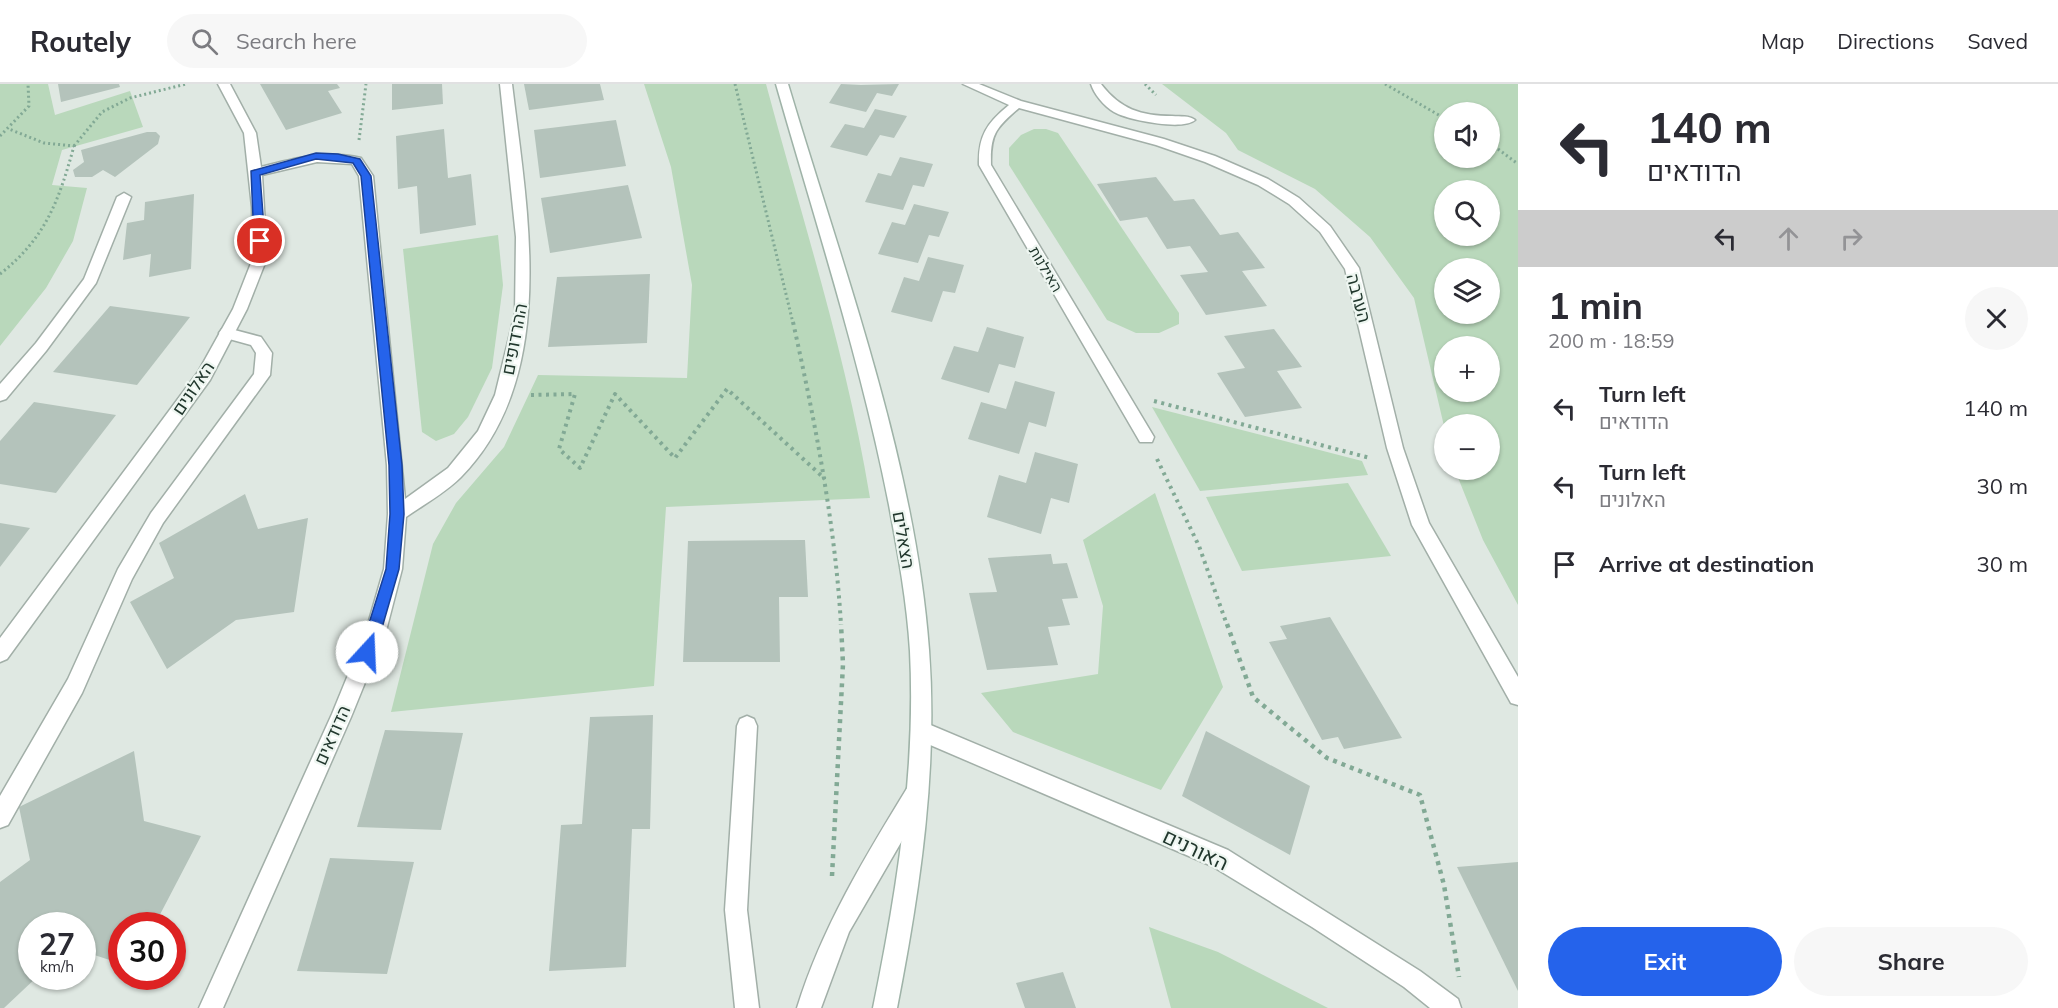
<!DOCTYPE html>
<meta charset="utf-8">
<style>
:root{--surface:#fff;--page:#f7f7f7;--text:#2b2b33;--muted:#7c7c81;--line:#e1e1e2;--accent:#2563eb}
body{margin:0;font-family:Mulish,Heebo,sans-serif;background:var(--page);color:var(--text);height:100vh;display:flex;flex-direction:column;font-size:22px;white-space:nowrap}
*{box-sizing:border-box;margin:0}
p{font-size:20px;color:var(--muted)}
.icon{flex:none;width:33px;height:33px;fill:none;stroke:currentColor;stroke-width:2;stroke-linecap:round;stroke-linejoin:round}
.map{position:relative;flex:1;overflow:hidden}
.details{display:flex;flex-direction:column;background:var(--surface);width:540px}
.details>*{flex:none}
.banner{background:#fff;color:var(--text);overflow:hidden}
.fabs{position:absolute;left:1434px;top:18px;display:grid;gap:12px}
.fabs a{display:grid;place-items:center;width:66px;height:66px;border-radius:50%;background:var(--surface);box-shadow:0 2px 4px #0004;font-size:30px}
.speed{position:absolute;left:18px;top:828px;display:flex;gap:12px;font-size:30px;font-weight:700;text-align:center}
.speed>*{display:grid;place-content:center;width:78px;height:78px;border-radius:50%;background:var(--surface);box-shadow:0 2px 4px #0004;line-height:1}
.speed small{font-size:15px;font-weight:400}
.speed .limit{border:9px solid #d22;background:#fff;color:#111}
.pin{position:absolute;display:grid;place-items:center;width:51px;height:51px;color:#fff;margin:-26px;border:3px solid #fff;border-radius:50%;box-shadow:0 2px 6px #0007}
.me{position:absolute;width:66px;margin:-33px;rotate:20deg;stroke-linejoin:round;filter:drop-shadow(0 0 4px #0008)}
.turn{display:flex;align-items:center;gap:21px;height:126px;padding:0 30px;font-size:27px}
.turn .icon{width:78px;height:78px;stroke-width:2.5}
.turn b{display:block;font-size:42px;line-height:51px}
.lanes{display:flex;align-items:center;height:57px;padding:0 30px;background:#0003;justify-content:center;gap:30px;direction:ltr}
.lanes .off{opacity:.35}
.round{display:grid;place-items:center;flex:none;width:63px;height:63px;border-radius:32px;background:var(--page)}
.head{display:flex;align-items:center;justify-content:space-between;height:102px;padding:0 30px}
h1{font-size:36px;font-weight:700;line-height:45px}
.cta{display:flex;gap:12px;margin-top:auto;padding:12px 30px}
.cta a{flex:1;height:69px;border-radius:36px;background:var(--accent);color:#fff;font-size:24px;font-weight:700;line-height:69px;text-align:center}
.cta a+a{background:var(--page);color:var(--text)}
ul{padding:0;list-style:none}
li{display:flex;align-items:center;gap:18px;height:78px;padding:0 30px}
li div{flex:1}
li b{display:block;font-size:22px}
li em{font-style:normal}
header{display:flex;align-items:center;gap:36px;box-sizing:border-box;height:84px;padding:0 30px;background:var(--surface);border-bottom:2px solid var(--line)}
header strong{font-size:28px}
nav{display:flex;gap:33px;margin-inline-start:auto;font-size:21px}
.search{width:420px;height:54px;background:var(--page);display:flex;align-items:center;gap:15px;box-sizing:border-box;padding:0 21px;border-radius:33px;color:var(--muted);font-size:22px}
main{display:flex;flex:1;min-height:0}
.map>svg:first-child{display:block}
.green{fill:#b9d8bb;fill-rule:evenodd}
.building{fill:#b4c3bb}
.lines{fill:none;stroke-linecap:round;stroke-linejoin:round}
.lane-casing{stroke:#a2afa8;stroke-width:3}
.street-casing{stroke:#a2afa8;stroke-width:3}
.secondary-casing{stroke:#9fb3a8;stroke-width:3}
.path-far2{stroke:#82a995;stroke-width:3;stroke-dasharray:2 3;stroke-linecap:butt}
.path-far1{stroke:#82a995;stroke-width:4;stroke-dasharray:3 4.5;stroke-linecap:butt}
.path{stroke:#82a995;stroke-width:4.5;stroke-dasharray:4 5;stroke-linecap:butt}
.lane{fill:#fff;fill-rule:evenodd}
.street{fill:#fff;fill-rule:evenodd}
.secondary{fill:#fff;fill-rule:evenodd}
.route{fill:#2563eb;stroke:#184099;stroke-width:1.5}
.labels{text-anchor:middle;dominant-baseline:central;stroke-width:4.5;stroke-linejoin:round;paint-order:stroke}
.far-street-label{font-size:15px;fill:#21372d;stroke:#eef6f1}
.street-label{font-size:18px;fill:#21372d;stroke:#eef6f1}
.near-street-label{font-size:21px;fill:#21372d;stroke:#eef6f1}
</style>
<header>
<strong>Routely</strong>
<div class="search"><svg class="icon" aria-label="search" viewBox="0 0 24 24"><circle cx="10" cy="10" r="6"/><path d="M15 15l6 6"/></svg>Search here</div>
<nav><a>Map</a><a>Directions</a><a>Saved</a></nav>
</header>
<main>
<div class="map">
<svg width="1518" height="924" viewBox="0 0 1518 924">
<rect width="100%" height="100%" fill="#dfe8e2"/>
<g class="green">
<path d="M0 0H48L55 31 130 7 143 43 62 66 52 101 87 104 73 157 46 204 0 262Z"/>
<path d="M644 0H766C803 138 847 273 870 414L666 423 654 602 391 628 433 460 456 419 504 363 538 291 687 294 692 201 671 83Z"/>
<path d="M1162 0H1518V521L1483 456 1455 386H1490V340L1444 342 1414 214 1370 153 1315 105 1238 66 1226 49ZM1444 28H1490V74H1444ZM1444 106H1490V152H1444ZM1444 184H1490V230H1444ZM1444 262H1490V308H1444Z"/>
<path d="M1034 45H1046L1058 49 1179 229V240L1159 249H1136L1107 236 1009 81V64L1021 51Z"/>
<path d="M498 151 503 201 492 284 468 333 454 350 436 357 422 348 403 165Z"/>
<path d="M1152 323 1362 377 1368 391 1200 407Z"/>
<path d="M1348 399 1391 472 1242 487 1206 413Z"/>
<path d="M1155 409 1223 603 1161 706 1013 648 981 609 1098 590 1103 522 1083 456Z"/>
<path d="M1149 843 1218 868 1328 924H1171Z"/>
</g>
<g class="building">
<path d="M58 0H119L120 3 61 18Z"/>
<path d="M260 0H337L340 4 328 7 342 29 286 46Z"/>
<path d="M392 0H442L443 20 392 26Z"/>
<path d="M524 0H600L604 16 529 26Z"/>
<path d="M841 0 861 1 899 0 892 12 877 9 866 28 829 19Z"/>
<path d="M875 25 907 32 894 54 880 51 867 72 830 63 845 40 864 44Z"/>
<path d="M616 36 626 82 540 94 534 46Z"/>
<path d="M444 45 448 94 471 90 476 141 420 150 417 102 398 105 396 52Z"/>
<path d="M147 48H156L160 52 158 60 115 93 103 86 92 93H75L73 86 84 78 81 66Z"/>
<path d="M900 73 933 80 924 103 913 101 903 126 865 118 878 89 891 92Z"/>
<path d="M1156 93 1174 117 1194 115 1220 151 1238 148 1265 184 1242 187 1267 222 1206 231 1180 191 1208 188 1190 162 1167 165 1147 133 1120 137 1097 100Z"/>
<path d="M628 101 642 154 550 169 541 114Z"/>
<path d="M194 110 191 185 149 193 151 170 123 176 127 139 144 136 145 118Z"/>
<path d="M914 120 949 128 939 153 929 151 918 179 878 170 892 138 905 141Z"/>
<path d="M928 173 964 181 955 209 943 207 932 238 891 228 904 193 919 197Z"/>
<path d="M650 190 647 259 548 263 557 193Z"/>
<path d="M110 222 190 233 137 301 53 288Z"/>
<path d="M987 243 1024 253 1015 284 999 280 989 309 941 295 954 262 978 268Z"/>
<path d="M1274 245 1302 283 1277 287 1302 324 1245 333 1217 289 1245 284 1224 252Z"/>
<path d="M1015 297 1055 308 1046 343 1029 338 1019 370 968 355 981 318 1006 325Z"/>
<path d="M34 318 116 331 56 409 0 400V357Z"/>
<path d="M1035 368 1078 380 1069 419 1051 414 1041 450 987 433 999 391 1026 399Z"/>
<path d="M245 410 258 445 308 434 294 528 236 536 167 585 130 518 174 494 159 459Z"/>
<path d="M0 439 30 444 0 483Z"/>
<path d="M805 456 808 513H779L780 578H683L688 457Z"/>
<path d="M1051 470 1053 480 1067 479 1078 514 1062 515 1070 541 1048 543 1058 581 987 586 969 509 997 508 988 474Z"/>
<path d="M1330 533 1402 654 1344 665 1338 653 1322 656 1269 558 1287 555 1280 542Z"/>
<path d="M653 631 650 745H632L626 883 549 887 561 741 582 740 590 633Z"/>
<path d="M385 646 463 649 441 746 357 743Z"/>
<path d="M1206 647 1310 702 1290 771 1182 712Z"/>
<path d="M134 667 144 737 201 752 154 842H122V880L82 867V842H32V892H38L4 924H0V798L30 776 19 723Z"/>
<path d="M330 774 414 778 387 890 297 887Z"/>
<path d="M1518 778V907L1457 783Z"/>
<path d="M1063 888 1076 924H1025L1016 899Z"/>
</g>
<g class="lines">
<defs>
<g id="lane">
<path d="M1091 0H1101C1120 25 1141 32 1172 32 1181 33 1189 31 1195 36 1183 47 1128 36 1114 28 1104 22 1094 10 1091 0Z"/>
<path d="M124 109 131 113 96 199 46 267 6 315 0 317V300L36 259 84 195 117 113Z"/>
<path d="M227 244 261 253 272 269 270 291 163 439 132 495 82 609 8 741 0 744V712L68 595 118 485 151 429 254 290 256 269 251 261 222 253 219 249 222 245Z"/>
<path d="M747 632 754 635 757 642 747 826 759 924H735L725 826 737 642 740 635Z"/>
<path d="M917 698 925 701 928 709 925 717 849 848 821 924H797C822 843 865 773 909 701Z"/>
</g>
<g id="street">
<path d="M218 0H230L256 49 261 83C294 74 326 66 361 74L373 92 405 415 448 384 478 347 495 311 515 229 516 153 500 0H512C527 126 560 292 461 393 445 409 423 421 406 433L402 485 386 547 351 633 223 924H199L332 630 366 547 384 485 388 430 387 381 359 92 352 80 317 78 262 91 267 174 247 225 210 296 7 575 0 578V554L198 288 233 225 253 174 252 123 244 49Z"/>
<path d="M963 0H979L1021 17 1164 55 1215 72 1268 95 1299 114 1330 142 1359 184 1403 364 1429 439 1518 593V621L1511 619 1412 441 1387 364 1345 185 1320 148 1289 120 1258 101 1205 78 1156 61 1019 24C996 44 990 50 991 81L1154 353 1152 358H1140L979 81C978 52 987 39 1009 21Z"/>
<path d="M921 637 1228 766 1420 887 1458 915 1461 924H1430L1404 903 1312 843 1212 782 914 654 911 647 914 640Z"/>
</g>
<path id="secondary" d="M776 0H788C842 182 915 376 929 566 938 686 920 806 897 924H873C897 807 916 687 910 567 907 518 898 469 889 421 861 278 816 140 776 0Z"/>
</defs>
<use href="#lane" class="lane-casing"/>
<use href="#street" class="street-casing"/>
<use href="#secondary" class="secondary-casing"/>
<g class="path-far2">
<path d="M735 0 793 239"/>
<path d="M1145 0 1156 11"/>
<path d="M1385 0 1444 34"/>
<path d="M0 52 29 22 28 0"/>
<path d="M359 56 366 0"/>
<path d="M1490 59 1518 80"/>
<path d="M74 62 102 28 130 14 186 0"/>
<path d="M0 190C46 154 59 116 74 62L44 59 9 45"/>
</g>
<g class="path-far1">
<path d="M793 238C815 338 835 439 841 541"/>
<path d="M531 311 575 310 559 365 580 384 615 310 675 374 727 305 825 395"/>
<path d="M1154 317 1370 374"/>
<path d="M1157 375 1199 462 1227 541"/>
</g>
<g class="path">
<path d="M1227 540 1253 613 1327 674 1420 711 1444 801 1459 893"/>
<path d="M832 792 843 580 841 540"/>
</g>
<use href="#lane" class="lane"/>
<use href="#street" class="street"/>
<use href="#secondary" class="secondary"/>
</g>
<path class="route" d="M316 69 338 70 360 75 371 92 402 381 404 430 399 485 375 568 367 575 360 568 386 485 390 430 389 381 361 92 353 79 316 75 260 91 265 157 260 160 254 157 251 87Z"/>
<g class="labels">
<g class="far-street-label">
<text transform="translate(1046 185) rotate(59)">האילנות</text>
</g>
<g class="street-label">
<text transform="translate(1359 214) rotate(75)">הערבה</text>
<text transform="translate(514 255) rotate(-79)">ההרדופים</text>
<text transform="translate(193 304) rotate(-56)">האלונים</text>
<text transform="translate(904 456) rotate(80)">הצאלים</text>
<text transform="translate(332 651) rotate(-66)">הדודאים</text>
</g>
<g class="near-street-label">
<text transform="translate(1196 765) rotate(25)">האורנים</text>
</g>
</g>
</svg>
<div class="fabs">
<a><svg class="icon" aria-label="sound" viewBox="0 0 24 24"><path d="M4 9h4l5-4v14l-5-4H4zM17 9q2 3 0 6"/></svg></a>
<a><svg class="icon" aria-label="search" viewBox="0 0 24 24"><circle cx="10" cy="10" r="6"/><path d="M15 15l6 6"/></svg></a>
<a><svg class="icon" aria-label="layers" viewBox="0 0 24 24"><path d="M12 4l9 5-9 5-9-5zM3 14l9 5 9-5"/></svg></a>
<a>+</a>
<a>−</a>
</div>
<div class="speed"><div>27<small>km/h</small></div><div class="limit">30</div></div>
<div class="pin" style="left:260px;top:157px;background:#d93025"><svg class="icon" aria-label="arrive" viewBox="0 0 24 24"><path d="M6 21V4h12l-3 4 3 4H6"/></svg></div>
<svg class="me" style="left:367px;top:568px" viewBox="-20 -20 40 40"><circle r="19" fill="#fff"/><path d="M0-13L10 11 0 6-10 11z" fill="#2563eb"/></svg>
</div>
<section class="details">
<div class="banner">
<div class="turn"><svg class="icon" aria-label="left" viewBox="0 0 24 24"><path d="M17 20v-9H6M10 6l-5 5 5 5"/></svg><div><b>140 m</b>הדודאים</div></div>
<div class="lanes"><svg class="icon" aria-label="left" viewBox="0 0 24 24"><path d="M17 20v-9H6M10 6l-5 5 5 5"/></svg><svg class="icon off" aria-label="ahead" viewBox="0 0 24 24"><path d="M12 20V5M6 11l6-6 6 6"/></svg><svg class="icon off" aria-label="right" viewBox="0 0 24 24"><path d="M7 20v-9h11M14 6l5 5-5 5"/></svg></div>
</div>
<div class="head"><div><h1>1 min</h1><p>200 m · 18:59</p></div><a class="round"><svg class="icon" aria-label="close" viewBox="0 0 24 24"><path d="M6 6l12 12M18 6L6 18"/></svg></a></div>
<ul>
<li><svg class="icon" aria-label="left" viewBox="0 0 24 24"><path d="M17 20v-9H6M10 6l-5 5 5 5"/></svg><div><b>Turn left</b><p>הדודאים</p></div><em>140 m</em></li>
<li><svg class="icon" aria-label="left" viewBox="0 0 24 24"><path d="M17 20v-9H6M10 6l-5 5 5 5"/></svg><div><b>Turn left</b><p>האלונים</p></div><em>30 m</em></li>
<li><svg class="icon" aria-label="arrive" viewBox="0 0 24 24"><path d="M6 21V4h12l-3 4 3 4H6"/></svg><div><b>Arrive at destination</b></div><em>30 m</em></li>
</ul>
<div class="cta"><a>Exit</a><a>Share</a></div>
</section>
</main>
